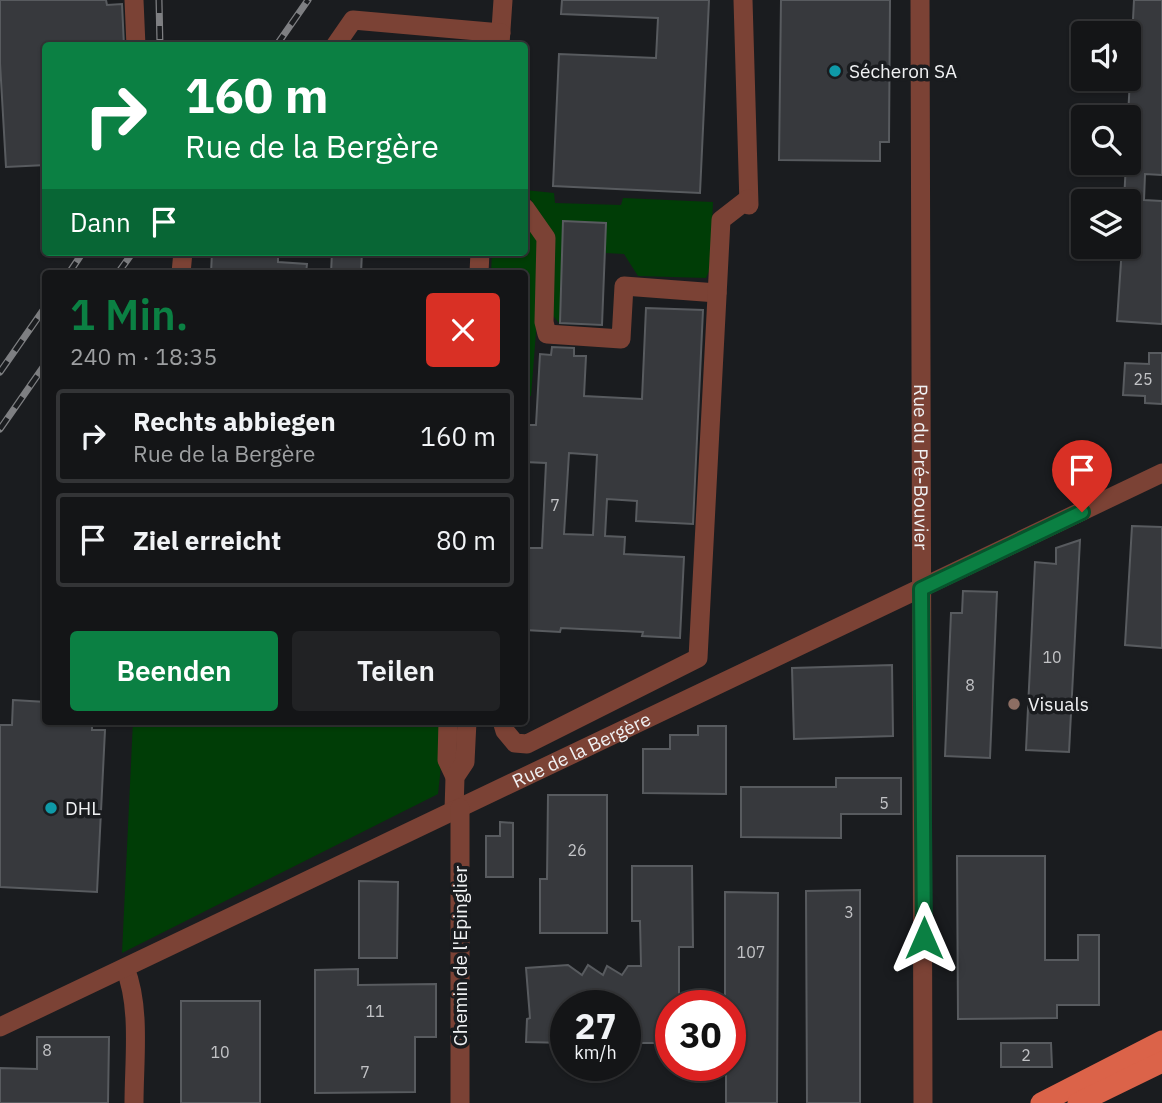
<!DOCTYPE html>
<html lang="de">
<meta charset="utf-8">
<style>
:root{--surface:#141517;--page:#212224;--text:#f1f3f6;--muted:#9d9fa1;--line:#333436;--accent:#0b8043}
body{margin:0;font-family:"IBM Plex Sans",sans-serif;background:var(--page);color:var(--text);height:100vh;display:flex;flex-direction:column;font-size:26px;white-space:nowrap}
*{box-sizing:border-box;margin:0}
p{font-size:23px;color:var(--muted)}
.icon{flex:none;width:38px;height:38px;fill:none;stroke:currentColor;stroke-width:2;stroke-linecap:round;stroke-linejoin:round}
.map{position:relative;flex:1;overflow:hidden}
.sheet{position:absolute;left:42px;top:270px;width:486px;height:455px;display:flex;flex-direction:column;background:var(--surface);border-radius:7px;box-shadow:0 2px 5px #0004,0 0 0 2px var(--line)}
.sheet>*{flex:none}
.banner{position:absolute;left:42px;top:42px;width:486px;height:214px;border-radius:7px;box-shadow:0 2px 5px #0004,0 0 0 2px var(--line);background:#0b8043;color:#fff;overflow:hidden}
.fabs{position:absolute;left:1071px;top:21px;display:grid;gap:14px}
.fabs a{display:grid;place-items:center;width:70px;height:70px;border-radius:7px;background:var(--surface);box-shadow:0 2px 5px #0004,0 0 0 2px var(--line);font-size:35px}
.speed{position:absolute;left:550px;top:990px;display:flex;gap:14px;font-size:35px;font-weight:700;text-align:center}
.speed>*{display:grid;place-content:center;width:91px;height:91px;border-radius:50%;background:var(--surface);box-shadow:0 2px 5px #0004,0 0 0 2px var(--line);line-height:1}
.speed small{font-size:18px;font-weight:400}
.speed .limit{border:10px solid #d22;background:#fff;color:#111}
.pin{position:absolute;display:grid;place-items:center;width:60px;height:60px;color:#fff;margin:-72px -30px;border-radius:50% 50% 50% 0;rotate:-45deg;box-shadow:0 0 7px #0007}
.pin .icon{rotate:45deg}
.me{position:absolute;width:77px;margin:-38px;rotate:0deg;stroke-linejoin:round;filter:drop-shadow(0 0 5px #0008)}
.turn{display:flex;align-items:center;gap:24px;height:147px;padding:0 28px;font-size:32px}
.turn .icon{width:91px;height:91px;stroke-width:2.5}
.turn b{display:block;font-size:49px;line-height:60px}
.then{display:flex;align-items:center;height:66px;padding:0 28px;background:#0003;gap:14px;font-size:26px}
.round{display:grid;place-items:center;flex:none;width:74px;height:74px;border-radius:7px;background:var(--page)}
.overview{display:flex;align-items:center;justify-content:space-between;height:119px;padding:0 28px}
h1{font-size:42px;font-weight:600;line-height:52px;color:var(--accent)}
.action{display:flex;gap:14px;margin-top:auto;padding:14px 28px}
.action a{flex:1;height:80px;border-radius:7px;background:var(--accent);color:#fff;font-size:28px;font-weight:600;line-height:80px;text-align:center}
.action a+a{background:var(--page);color:var(--text)}
ul{padding:0;list-style:none}
li{display:flex;align-items:center;gap:21px;height:94px;margin:0 14px 10px;padding:0 14px;border:4px solid var(--line);border-radius:7px}
li div{flex:1}
li b{display:block;font-size:26px}
li em{font-style:normal}
.map>svg:first-child{display:block}
.green{fill:#003d06}
.building{fill:#37393d;stroke:#585b5f;stroke-width:2;fill-rule:evenodd}
.lines{fill:none;stroke-linecap:round;stroke-linejoin:round}
.minor{stroke:#7b4235;stroke-width:19}
.major{stroke:#db6349;stroke-width:21}
.rail-casing{stroke:#7e7f82;stroke-width:7}
.rail{stroke:#1a1c1f;stroke-width:4.5;stroke-dasharray:13;stroke-linecap:butt}
.route-casing{stroke:#07532c;stroke-width:18}
.route{stroke:#0b8043;stroke-width:12}
.culture-dot{fill:#0f9aa8;stroke:#1a1c1f;stroke-width:2.5}
.education-dot{fill:#8d6e63;stroke:#1a1c1f;stroke-width:2.5}
.labels{text-anchor:middle;dominant-baseline:central;stroke-width:7;stroke-linejoin:round;paint-order:stroke}
.number-label{font-size:16px;fill:#c2c3c6}
.poi-label{font-size:19px;fill:#f0f1f3;stroke:#1a1c1f;text-anchor:start}
.street-label{font-size:19px;fill:#f0f1f3;stroke:#1a1c1f}
</style>
<div class="map">
<svg width="1162" height="1103" viewBox="0 0 1162 1103">
<rect width="100%" height="100%" fill="#1a1c1f"/>
<g class="green">
<path d="M525 190 554 193 555 203 621 205 623 198 713 202 710 269 706 278 638 276 624 254 605 253 606 223 564 221 560 324 549 311 552 235Z"/>
<path d="M525 217 543 243 531 396H525V273H491L492 252H525Z"/>
<path d="M133 721H446L438 794 122 953Z"/>
</g>
<g class="building">
<path d="M0 0H106L107 5 122 4 124 46H46V165L6 167 0 63Z"/>
<path d="M562 0H709L700 193 553 186 559 54 656 58 658 18 561 14Z"/>
<path d="M781 0H890L889 142H880V161L779 160Z"/>
<path d="M1134 0H1162V175L1145 174 1144 200 1162 201V324L1117 321 1122 247H1129V201H1124L1126 163H1129L1128 117Z"/>
<path d="M563 221 606 223 602 325 560 323Z"/>
<path d="M212 252H278V262L307 264 306 273H211Z"/>
<path d="M332 252H362L361 273H331Z"/>
<path d="M646 308 703 310 693 524 636 521 637 501 607 499 605 536 625 537 624 554 684 557 680 638 642 636 643 632 561 628 560 632 525 630 528 548H542L546 463 525 462V425H536L540 354 551 355 552 347 574 348V356H586L584 396 642 399ZM569 453 597 455 593 535 564 534Z"/>
<path d="M1149 353H1162V404L1145 403V396L1123 395 1125 363 1149 364Z"/>
<path d="M1132 526 1162 527V648L1125 645Z"/>
<path d="M1080 540 1069 752 1026 750 1035 562 1056 564V548Z"/>
<path d="M963 591 997 592 990 758 945 756 951 613H962Z"/>
<path d="M892 665 893 736 794 739 792 668Z"/>
<path d="M13 700 46 702V721H92V730H105L97 892 0 887V725H12Z"/>
<path d="M698 726H726V794L643 793V749H670V735H698Z"/>
<path d="M836 778H901V814H841V838L741 837V787H836Z"/>
<path d="M548 795H607V933H540V879H547Z"/>
<path d="M500 822 513 823V877H486V836H500Z"/>
<path d="M957 856H1045V960H1078V935H1099V1005H1057V1018L958 1019Z"/>
<path d="M632 866H692L693 947H679V1006H670V1043H625V1006H565V1043L526 1042 527 1019 530 1018 526 968 568 965 582 975 588 965 603 975 607 966 622 975 628 966H641L640 921H632Z"/>
<path d="M359 881 398 882 397 958H359Z"/>
<path d="M860 890V1103H807L806 891Z"/>
<path d="M725 892 778 893 777 1103H726V1066H730V1006H725Z"/>
<path d="M358 969V985L436 984V1037H415V1092L315 1093V970Z"/>
<rect x="181" y="1001" width="79" height="102"/>
<path d="M37 1037H109L108 1103H0V1068L37 1069Z"/>
<path d="M1001 1043H1051L1052 1067H1001Z"/>
</g>
<g class="lines">
<g class="minor">
<path d="M134 0 136 46"/>
<path d="M743 0 749 205"/>
<path id="s1" d="M920 0 923 1103"/>
<path d="M500 44 503 0"/>
<path d="M335 46 353 20 501 33"/>
<path d="M525 208 546 238 544 322 547 334 621 339 624 286 717 293"/>
<path d="M181 273 183 252"/>
<path d="M479 273 480 252"/>
<path d="M448 721 447 760 455 777"/>
<path d="M502 721 505 731 515 743 527 744 698 658 721 220 748 199"/>
<path d="M454 811 455 777 465 762 467 721"/>
<path d="M125 968C141 1007 134 1061 134 1103"/>
<path id="s2" d="M0 1027 1162 473"/>
<path d="M460 1103V808"/>
</g>
<g class="major">
<path d="M1041 1103 1162 1041"/>
<path d="M1078 1103 1162 1062"/>
</g>
<defs>
<g id="rail">
<path d="M159 0 160 46"/>
<path d="M276 46 308 0"/>
<path d="M69 273 83 252"/>
<path d="M118 273 133 252"/>
<path d="M0 372 46 306"/>
<path d="M0 429 46 363"/>
</g>
</defs>
<use href="#rail" class="rail-casing"/>
<use href="#rail" class="rail"/>
</g>
<g class="lines">
<defs>
<path id="route" d="M924 938 921 589 1082 512"/>
</defs>
<use href="#route" class="route-casing"/>
<use href="#route" class="route"/>
</g>
<g class="culture-dot">
<circle cx="835" cy="71" r="7"/>
<circle cx="51" cy="808" r="7"/>
</g>
<circle class="education-dot" cx="1014" cy="704" r="7"/>
<g class="labels">
<g class="number-label">
<text x="1143" y="379">25</text>
<text x="555" y="505">7</text>
<text x="1052" y="657">10</text>
<text x="970" y="685">8</text>
<text x="884" y="803">5</text>
<text x="577" y="850">26</text>
<text x="849" y="912">3</text>
<text x="751" y="952">107</text>
<text x="375" y="1011">11</text>
<text x="47" y="1050">8</text>
<text x="220" y="1052">10</text>
<text x="1026" y="1055">2</text>
<text x="365" y="1072">7</text>
</g>
<g class="poi-label">
<text x="849" y="71">Sécheron SA</text>
<text x="1028" y="704">Visuals</text>
<text x="65" y="808">DHL</text>
</g>
<g class="street-label">
<text stroke="none"><textPath href="#s1" startOffset="467">Rue du Pré-Bouvier</textPath></text>
<text stroke="none"><textPath href="#s2" startOffset="644">Rue de la Bergère</textPath></text>
<text transform="translate(460 956) rotate(-90)">Chemin de l'Epinglier</text>
</g>
</g>
</svg>
<div class="fabs">
<a><svg class="icon" aria-label="sound" viewBox="0 0 24 24"><path d="M4 9h4l5-4v14l-5-4H4zM17 9q2 3 0 6"/></svg></a>
<a><svg class="icon" aria-label="search" viewBox="0 0 24 24"><circle cx="10" cy="10" r="6"/><path d="M15 15l6 6"/></svg></a>
<a><svg class="icon" aria-label="layers" viewBox="0 0 24 24"><path d="M12 4l9 5-9 5-9-5zM3 14l9 5 9-5"/></svg></a>
</div>
<div class="speed"><div>27<small>km/h</small></div><div class="limit">30</div></div>
<div class="pin" style="left:1082px;top:512px;background:#d93025"><svg class="icon" aria-label="arrive" viewBox="0 0 24 24"><path d="M6 21V4h12l-3 4 3 4H6"/></svg></div>
<svg class="me" style="left:924px;top:938px" viewBox="-20 -20 40 40"><path d="M0-17L14 15 0 8-14 15z" fill="#0b8043" stroke="#fff" stroke-width="4"/></svg>
<div class="banner">
<div class="turn"><svg class="icon" aria-label="right" viewBox="0 0 24 24"><path d="M7 20v-9h11M14 6l5 5-5 5"/></svg><div><b>160 m</b>Rue de la Bergère</div></div>
<div class="then">Dann<svg class="icon" aria-label="arrive" viewBox="0 0 24 24"><path d="M6 21V4h12l-3 4 3 4H6"/></svg></div>
</div>
<section class="sheet">
<div class="overview"><div><h1>1 Min.</h1><p>240 m · 18:35</p></div><a class="round" style="background:#d93025;color:#fff"><svg class="icon" aria-label="close" viewBox="0 0 24 24"><path d="M6 6l12 12M18 6L6 18"/></svg></a></div>
<ul>
<li><svg class="icon" aria-label="right" viewBox="0 0 24 24"><path d="M7 20v-9h11M14 6l5 5-5 5"/></svg><div><b>Rechts abbiegen</b><p>Rue de la Bergère</p></div><em>160 m</em></li>
<li><svg class="icon" aria-label="arrive" viewBox="0 0 24 24"><path d="M6 21V4h12l-3 4 3 4H6"/></svg><div><b>Ziel erreicht</b></div><em>80 m</em></li>
</ul>
<div class="action"><a>Beenden</a><a>Teilen</a></div>
</section>
</div>
